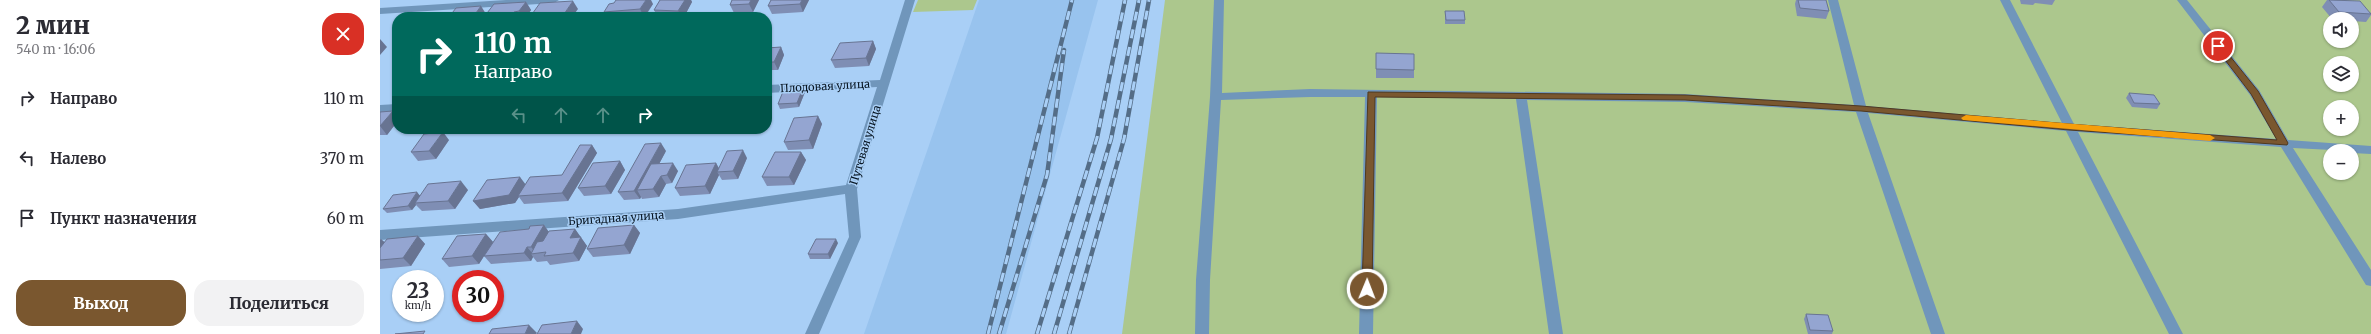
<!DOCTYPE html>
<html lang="ru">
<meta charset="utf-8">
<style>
:root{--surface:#fff;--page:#f2f2f3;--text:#2b2b33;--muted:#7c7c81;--accent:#7a572f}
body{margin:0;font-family:Merriweather,serif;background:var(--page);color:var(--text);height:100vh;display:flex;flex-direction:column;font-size:15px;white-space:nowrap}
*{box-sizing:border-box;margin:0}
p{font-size:13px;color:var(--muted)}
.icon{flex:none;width:22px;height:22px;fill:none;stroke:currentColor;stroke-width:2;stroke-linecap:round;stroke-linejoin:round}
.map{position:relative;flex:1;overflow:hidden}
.panel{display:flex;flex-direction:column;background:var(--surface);width:380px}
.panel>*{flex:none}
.guide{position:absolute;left:12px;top:12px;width:380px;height:122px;border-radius:16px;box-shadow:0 1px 3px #0004;background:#00695c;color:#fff;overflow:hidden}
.controls{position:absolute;left:1943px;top:12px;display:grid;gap:8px}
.controls a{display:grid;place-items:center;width:36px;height:36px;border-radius:50%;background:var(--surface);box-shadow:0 1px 3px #0004;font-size:20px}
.speed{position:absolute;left:12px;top:270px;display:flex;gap:8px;font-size:20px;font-weight:700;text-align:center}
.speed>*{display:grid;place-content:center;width:52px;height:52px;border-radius:50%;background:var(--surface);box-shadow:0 1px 3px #0004;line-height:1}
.speed small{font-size:10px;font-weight:400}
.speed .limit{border:6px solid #d22;background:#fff;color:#111}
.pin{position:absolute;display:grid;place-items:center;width:34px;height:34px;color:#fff;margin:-17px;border:2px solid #fff;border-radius:50%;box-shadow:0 1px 4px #0007}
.me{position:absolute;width:44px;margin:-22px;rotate:1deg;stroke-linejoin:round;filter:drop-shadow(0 0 3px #0008)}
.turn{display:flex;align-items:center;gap:14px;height:84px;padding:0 16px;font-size:18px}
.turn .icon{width:52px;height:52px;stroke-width:2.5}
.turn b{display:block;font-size:28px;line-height:34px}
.lanes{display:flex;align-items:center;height:38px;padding:0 16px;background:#0003;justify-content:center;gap:20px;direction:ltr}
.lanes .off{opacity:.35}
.round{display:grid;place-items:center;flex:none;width:42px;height:42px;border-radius:16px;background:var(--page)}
.head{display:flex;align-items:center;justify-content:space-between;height:68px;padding:0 16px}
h1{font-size:24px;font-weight:800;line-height:30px}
.action{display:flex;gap:8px;margin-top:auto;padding:8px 16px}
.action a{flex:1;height:46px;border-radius:16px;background:var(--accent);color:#fff;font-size:16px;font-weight:800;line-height:46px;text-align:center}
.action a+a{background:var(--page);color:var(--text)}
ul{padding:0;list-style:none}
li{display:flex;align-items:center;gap:12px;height:60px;padding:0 16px}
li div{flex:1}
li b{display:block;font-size:15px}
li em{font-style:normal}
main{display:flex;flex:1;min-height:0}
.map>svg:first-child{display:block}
.built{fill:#98c3ee}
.green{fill:#acc78d;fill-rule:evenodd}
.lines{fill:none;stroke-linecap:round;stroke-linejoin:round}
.street{fill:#7096bb;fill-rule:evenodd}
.rail-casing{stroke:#546d87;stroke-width:4.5}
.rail{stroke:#a9cff6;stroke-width:3;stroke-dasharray:9;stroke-linecap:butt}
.wall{fill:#7f8eb4}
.shaded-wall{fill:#687492}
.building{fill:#94a5d1;stroke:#687492}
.route{fill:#7a572f;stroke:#4f391f}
.slow{fill:#f59e0b}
.labels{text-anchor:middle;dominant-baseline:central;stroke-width:3;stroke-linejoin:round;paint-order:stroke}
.street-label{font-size:11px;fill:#081623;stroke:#a9cff6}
</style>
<main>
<section class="panel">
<div class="head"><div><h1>2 мин</h1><p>540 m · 16:06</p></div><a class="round" style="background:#d93025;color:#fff"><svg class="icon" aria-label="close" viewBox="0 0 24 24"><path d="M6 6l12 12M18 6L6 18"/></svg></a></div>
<ul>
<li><svg class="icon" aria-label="right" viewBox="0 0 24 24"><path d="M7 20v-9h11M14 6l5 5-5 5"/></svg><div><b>Направо</b></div><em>110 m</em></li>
<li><svg class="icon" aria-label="left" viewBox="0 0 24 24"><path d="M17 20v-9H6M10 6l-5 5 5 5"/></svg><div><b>Налево</b></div><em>370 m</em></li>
<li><svg class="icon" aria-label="arrive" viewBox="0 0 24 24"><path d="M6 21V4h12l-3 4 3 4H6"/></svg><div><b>Пункт назначения</b></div><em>60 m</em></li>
</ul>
<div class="action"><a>Выход</a><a>Поделиться</a></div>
</section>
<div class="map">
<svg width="1991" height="334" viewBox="0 0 1991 334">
<rect width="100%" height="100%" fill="#a9cff6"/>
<path class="built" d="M599 0H718L626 334H484Z"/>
<g class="green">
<path d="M538 0H597L593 10 533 12Z"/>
<path d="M785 0H1991V334H742ZM1950 19H1972V41H1950ZM1950 63H1972V85H1950ZM1950 107H1972V129H1950ZM1950 151H1972V173H1950Z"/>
</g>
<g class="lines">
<g class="street">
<path d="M126 0H179L174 3 0 14V8Z"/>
<path d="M525 0H535L477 189 481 237 439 334H425L469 237 465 194 298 219 0 240V230L298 209 466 185 497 87 387 93V85L500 80Z"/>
<path d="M834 0H844L842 93 930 89 1305 94 1474 105 1448 0H1458L1486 106 1682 123 1620 0H1630L1694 124 1896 139 1870 95 1797 0H1807L1879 90 1908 140 1991 146V154L1972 153V151L1913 148 1991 270V286L1986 285 1901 147 1698 132 1803 334H1789L1686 131 1488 113 1565 334H1551L1476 112 1305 102 1147 100 1183 334H1169L1136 99 997 97 993 334H979L985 97H930L841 100 830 280 829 334H815L816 280 830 97Z"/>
<path d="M17 104V112L0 113V105Z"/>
</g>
<defs>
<g id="rail">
<path d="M608 334 692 0"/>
<path d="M619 334 667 175 684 50"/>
<path d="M657 334 717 138 745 0"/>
<path d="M674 334 731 139 759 0"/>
<path d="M689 334 744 139 769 0"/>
</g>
</defs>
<use href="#rail" class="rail-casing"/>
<use href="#rail" class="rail"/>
</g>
<g class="wall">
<path d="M280 0H311L312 2 304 17H278L274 10Z"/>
<path d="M352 0H379L373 12 354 13 350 5Z"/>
<path d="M391 0H429L423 12 392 14 388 6Z"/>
<path d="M1416 0H1446L1449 11 1446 19 1417 16 1415 4Z"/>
<path d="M1640 0H1675L1672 5 1655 3 1653 5 1641 4Z"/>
<path d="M1947 0H1959L1991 13V15L1986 22 1972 21V19H1952L1942 7Z"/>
<path d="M146 2 151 10 146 17H104Z"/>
<path d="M273 4 265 17H227L224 12Z"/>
<path d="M1065 11 1085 20V24H1065Z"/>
<path d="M493 41 496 49 489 66 455 68 451 60Z"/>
<path d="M401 47 404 55 398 70H387V48Z"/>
<path d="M996 53 1034 70V78H996Z"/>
<path d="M425 92 419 107 400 109 398 104Z"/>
<path d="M1749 93 1780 104 1777 109 1752 107 1746 98Z"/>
<path d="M13 111 17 116V122L7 135H0V112Z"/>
<path d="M438 116 442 124 433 149 408 150 404 142Z"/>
<path d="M24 129H40L25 130Z"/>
<path d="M78 129H101L100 130 80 132Z"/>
<path d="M107 129H126L108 130Z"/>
<path d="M69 140 56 159 38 161 31 152Z"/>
<path d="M212 145 217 153 188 201 144 204 139 197 135 203 100 209 93 201 145 184 182 175Z"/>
<path d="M286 151 279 164 298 171 292 183 286 184 279 197 262 199 261 197 260 199 244 200 238 192Z"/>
<path d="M421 152 426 160 414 185 387 186 382 177Z"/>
<path d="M367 158 358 179 342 180 339 175 330 194 300 196 295 188 336 163 339 168Z"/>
<path d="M240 161 245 170 231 194 204 196 198 188Z"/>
<path d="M88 190 75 209 42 211 36 205 32 210 7 213 3 209 40 195Z"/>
<path d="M164 225 169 232 195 229 207 246 199 261 170 265 167 261 157 262 153 257 151 261 111 264 104 256 99 264 69 267 62 259 106 234 113 242 149 229Z"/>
<path d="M254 225 260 233 250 254 213 257 207 249Z"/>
<path d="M38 236 45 244 31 266 0 269V239L5 242Z"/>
<path d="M458 243 450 259H430L428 254Z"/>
<path d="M1426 314 1453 331 1452 334H1428L1424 319Z"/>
</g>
<g class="shaded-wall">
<path d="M266 0H271L273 4 264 17 260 9Z"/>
<path d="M305 0H311L312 2 304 17H302L298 11Z"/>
<path d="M371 0H379L373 12 369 4Z"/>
<path d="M422 0H429L423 12 420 4Z"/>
<path d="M193 1 198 9 192 17H182Z"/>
<path d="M146 2 151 10 146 17H142L139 11Z"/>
<path d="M101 6 106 14 104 17H93Z"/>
<path d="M134 12 138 17H132L131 16Z"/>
<path d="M0 39 7 47 0 55Z"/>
<path d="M493 41 496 49 489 66 486 58Z"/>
<path d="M401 47 404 55 398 70 394 62Z"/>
<path d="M423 88 425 92 419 107 417 103Z"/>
<path d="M13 111 17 116V122L7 135 0 126Z"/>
<path d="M438 116 442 124 433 149 429 140Z"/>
<path d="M63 132 69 140 56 159 49 151Z"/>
<path d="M281 143 286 151 265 190H257L261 197 260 199 254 191Z"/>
<path d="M212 145 217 153 188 201 182 193Z"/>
<path d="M363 150 367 158 358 179 353 171Z"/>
<path d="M421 152 426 160 414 185 409 177Z"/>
<path d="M240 161 245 170 231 194 225 186Z"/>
<path d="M293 163 298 171 292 183 287 175Z"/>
<path d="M336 163 340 171 337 172 339 175 330 194 325 186Z"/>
<path d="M281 176 286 184 279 197 273 189Z"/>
<path d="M140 177 146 185 138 196 139 197 135 203 100 209 93 201Z"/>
<path d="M81 181 88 190 75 209 68 201Z"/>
<path d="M37 192 41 197 35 203 36 205 32 210 28 206Z"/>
<path d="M164 225 170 234 156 253 151 247Z"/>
<path d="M254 225 260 233 250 254 244 245Z"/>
<path d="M195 229 207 246 199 261 193 253 190 238Z"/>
<path d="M106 234 113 242 99 264 92 256Z"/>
<path d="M38 236 45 244 31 266 23 258Z"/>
<path d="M1 239 9 247 0 260V240Z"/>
<path d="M456 239 458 243 450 259 448 254Z"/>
<path d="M147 247 153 254H151L153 257 151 261 144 253Z"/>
<path d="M197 321 203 329 201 334H191Z"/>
<path d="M149 325 157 333 156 334H145Z"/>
</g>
<g class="building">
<path d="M236 0H266L260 9 224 12 229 4 234 3Z"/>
<path d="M280 0H305L298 11 274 10Z"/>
<path d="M352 0H371L369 4 350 5Z"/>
<path d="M391 0H422L420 4 388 6Z"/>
<path d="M1418 0H1446L1449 11 1420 8Z"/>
<path d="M1949 0 1980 1 1991 14 1959 12Z"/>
<path d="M193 1 182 17H173L174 16 150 17 160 3Z"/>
<path d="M146 2 139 11 134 12 131 16 104 17 114 4Z"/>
<path d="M101 6 93 17H69L76 8Z"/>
<path d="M1065 11H1084L1085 20H1066Z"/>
<path d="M493 41 486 58 451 60 460 43Z"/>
<path d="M401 47 394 62H387V48Z"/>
<path d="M996 53 1034 54V70L996 69Z"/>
<path d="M423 88 417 103 398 104 404 89Z"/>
<path d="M1749 93 1774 95 1780 104 1754 103Z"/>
<path d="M13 111 0 126V112Z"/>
<path d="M438 116 429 140 404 142 414 118Z"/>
<path d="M63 132 49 151 31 152 44 134Z"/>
<path d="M281 143 254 191 238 192 265 144Z"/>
<path d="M200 145H212L182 193 138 196 150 177 182 175Z"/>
<path d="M363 150 353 171 337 172 347 151Z"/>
<path d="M395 152H421L409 177H382Z"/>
<path d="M240 161 225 186 198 188 213 163Z"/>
<path d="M293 163 287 175 281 176 273 189 257 190 271 164Z"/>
<path d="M336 163 325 186 295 188 306 165Z"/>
<path d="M140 177 129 195 93 201 107 180Z"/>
<path d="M81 181 68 201 35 203 48 184Z"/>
<path d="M37 192 28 206 3 209 13 195Z"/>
<path d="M164 225 151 247H147L144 253 104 256 120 232 149 229 150 226Z"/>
<path d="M254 225 244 245 207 249 218 228Z"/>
<path d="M195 229 190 238 201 237 193 253 164 256 166 252 151 254 157 242 163 241 169 231Z"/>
<path d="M106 234 92 256 62 259 77 236Z"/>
<path d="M38 236 23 258 0 260V248L7 239Z"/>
<path d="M436 239H456L448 254H428Z"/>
<path d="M1426 314 1448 315 1453 331 1430 330Z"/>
<path d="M197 321 191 334H157L162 325Z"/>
<path d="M149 325 145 334H109L112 329Z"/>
<path d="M45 331 43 334H15Z"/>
</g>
<path class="route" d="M1836 45H1841L1878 91 1908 143 1907 145 1689 130 1481 111 1305 100 995 97 992 289 987 293 982 289 988 92 1305 95 1481 106 1689 124 1897 140 1871 94 1836 48Z"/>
<path class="slow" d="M1586 115 1830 135 1835 138 1830 141 1583 120 1581 118Z"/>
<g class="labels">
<g class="street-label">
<text transform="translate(445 86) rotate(-3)">Плодовая улица</text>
<text transform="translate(485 145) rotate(-73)">Путевая улица</text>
<text transform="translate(236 218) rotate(-4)">Бригадная улица</text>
</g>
</g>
</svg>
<div class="controls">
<a><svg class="icon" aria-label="sound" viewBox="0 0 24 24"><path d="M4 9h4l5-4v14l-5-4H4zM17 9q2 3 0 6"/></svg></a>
<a><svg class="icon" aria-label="layers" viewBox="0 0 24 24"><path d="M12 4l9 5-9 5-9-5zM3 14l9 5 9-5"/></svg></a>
<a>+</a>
<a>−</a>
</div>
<div class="speed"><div>23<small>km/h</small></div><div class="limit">30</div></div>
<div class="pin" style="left:1838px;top:46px;background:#d93025"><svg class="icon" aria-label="arrive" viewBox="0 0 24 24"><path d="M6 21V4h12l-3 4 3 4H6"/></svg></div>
<svg class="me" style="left:987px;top:289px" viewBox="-20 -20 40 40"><circle r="17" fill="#7a572f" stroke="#fff" stroke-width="3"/><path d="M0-11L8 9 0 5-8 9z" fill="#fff"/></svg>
<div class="guide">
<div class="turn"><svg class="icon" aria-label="right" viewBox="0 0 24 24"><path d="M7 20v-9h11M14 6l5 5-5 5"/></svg><div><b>110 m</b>Направо</div></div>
<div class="lanes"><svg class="icon off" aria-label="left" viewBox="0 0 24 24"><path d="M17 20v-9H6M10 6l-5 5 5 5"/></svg><svg class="icon off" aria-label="ahead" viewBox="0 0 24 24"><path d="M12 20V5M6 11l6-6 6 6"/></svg><svg class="icon off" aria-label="ahead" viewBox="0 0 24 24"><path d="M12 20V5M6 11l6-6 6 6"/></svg><svg class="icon" aria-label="right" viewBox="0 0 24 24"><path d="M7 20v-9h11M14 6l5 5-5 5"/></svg></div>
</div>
</div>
</main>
